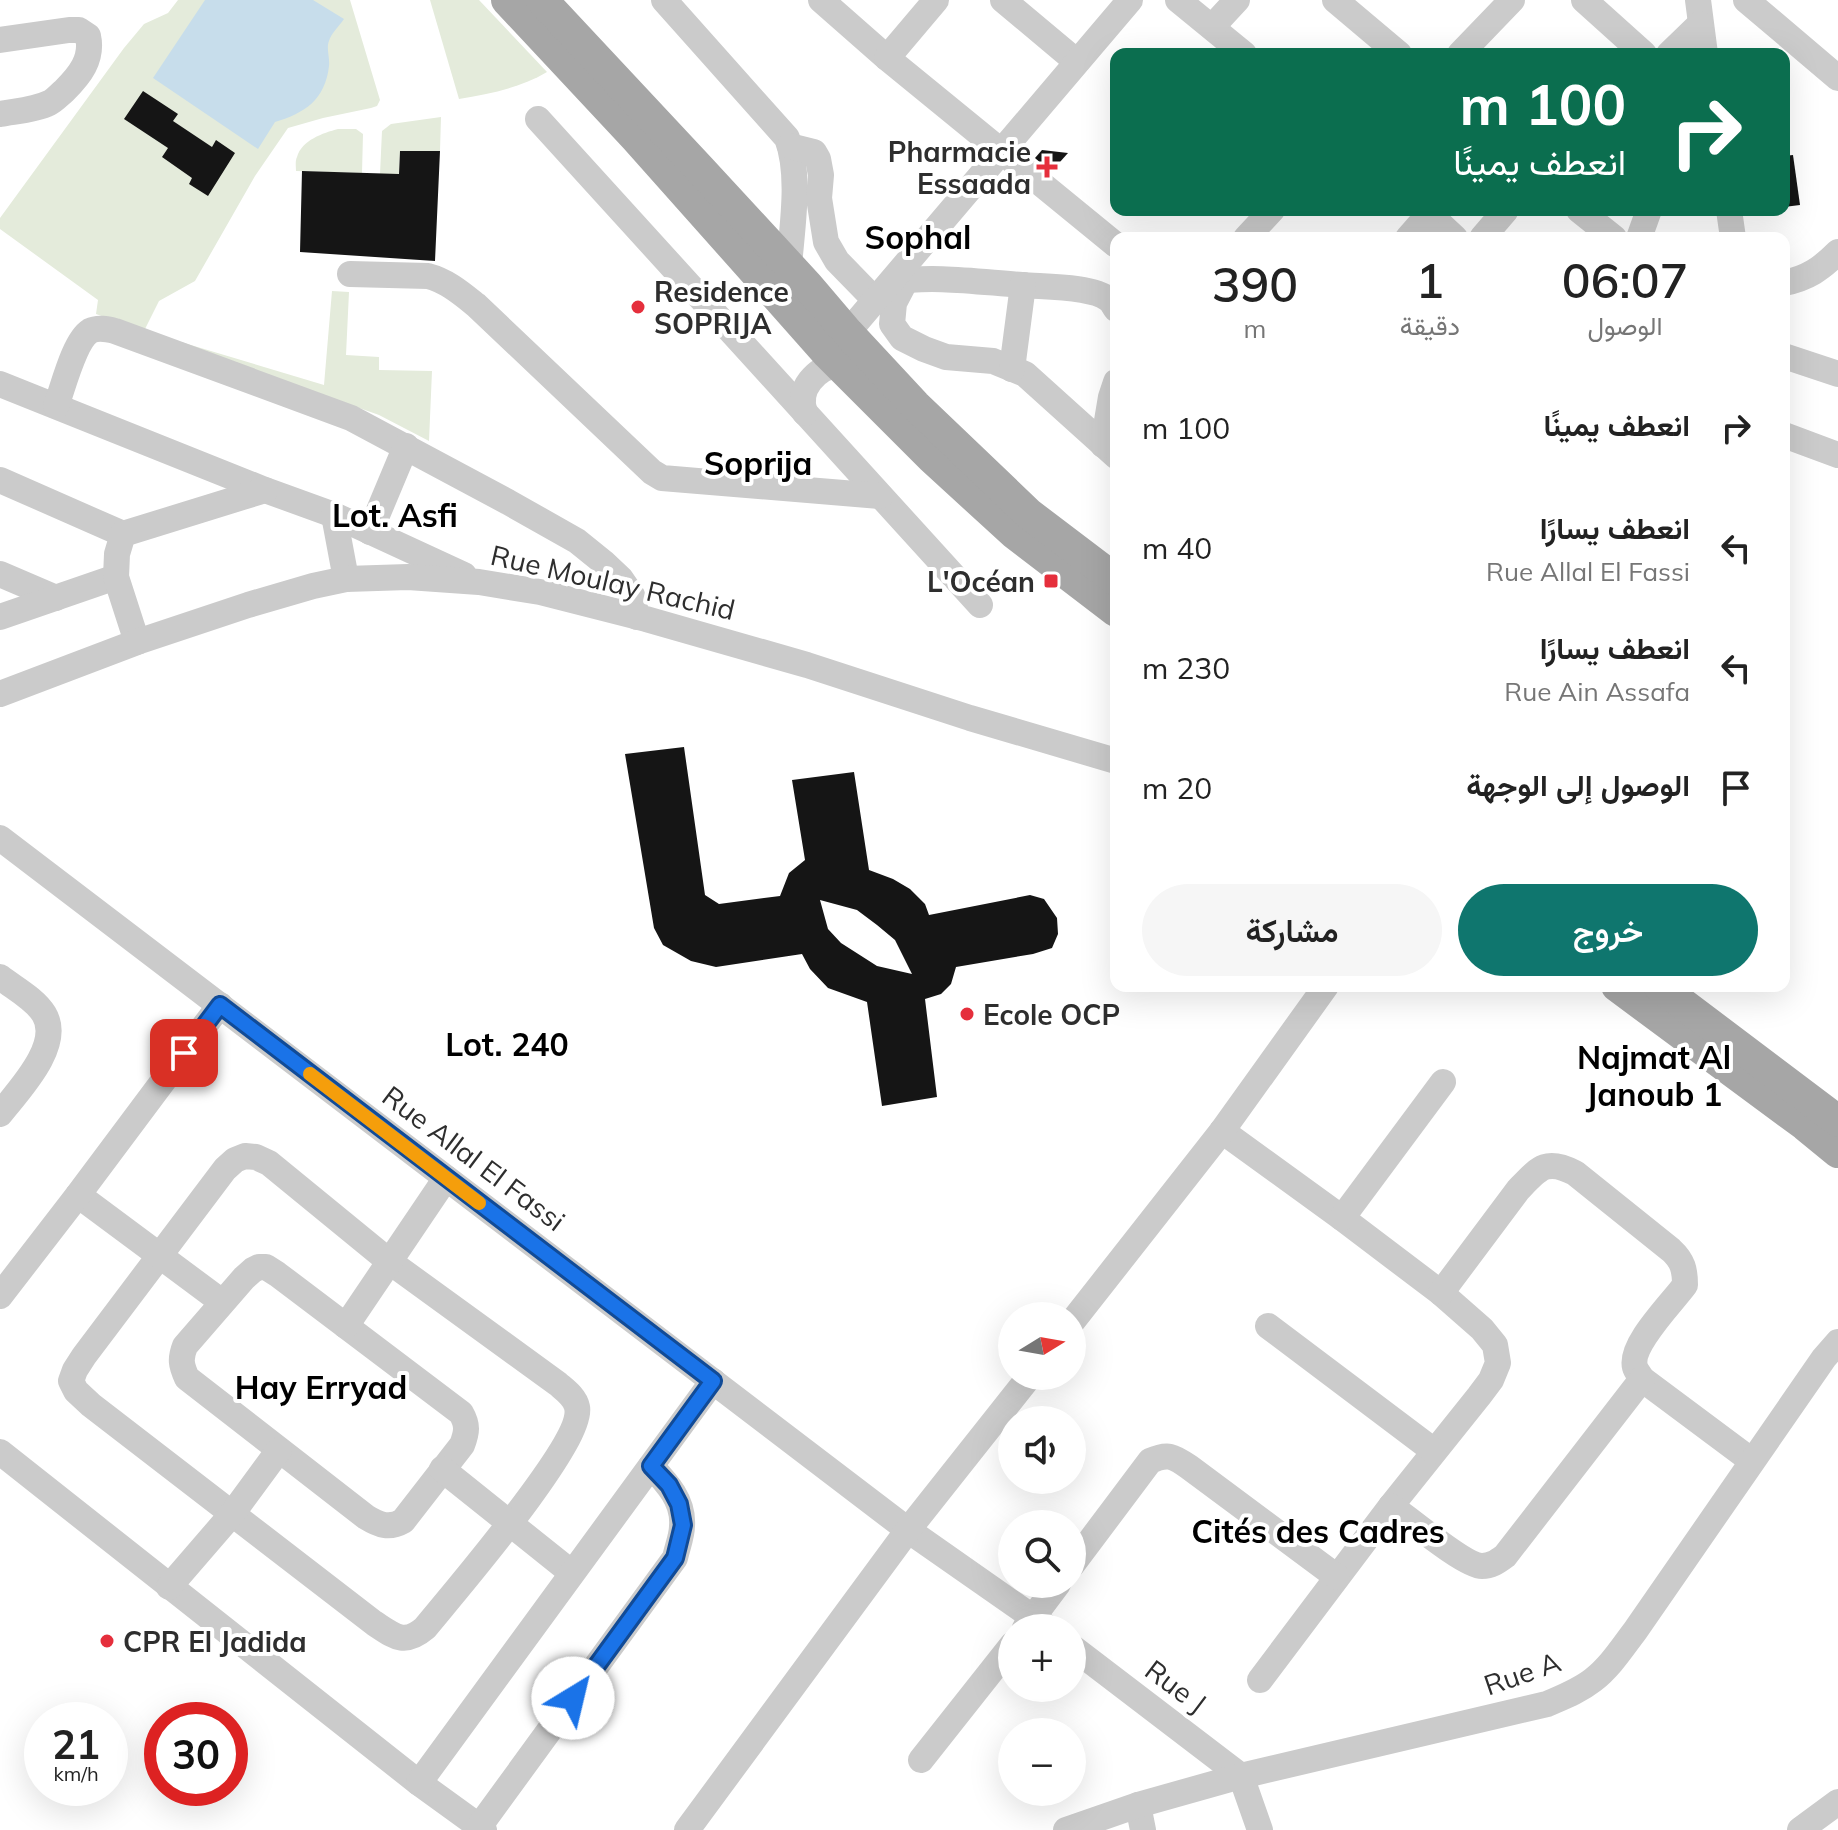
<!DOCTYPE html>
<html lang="ar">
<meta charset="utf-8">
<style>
:root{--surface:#fff;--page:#f6f6f6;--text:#222;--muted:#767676;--accent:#0f766e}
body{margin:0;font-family:Mulish,Vazirmatn,sans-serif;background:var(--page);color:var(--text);direction:rtl;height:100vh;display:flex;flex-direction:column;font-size:30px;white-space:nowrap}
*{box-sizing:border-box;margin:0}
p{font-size:26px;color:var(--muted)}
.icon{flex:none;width:44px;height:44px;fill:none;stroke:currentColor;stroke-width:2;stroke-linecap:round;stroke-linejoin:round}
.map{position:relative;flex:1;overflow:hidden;direction:ltr}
.sheet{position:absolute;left:1110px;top:232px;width:680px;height:760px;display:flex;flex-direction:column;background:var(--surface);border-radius:16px;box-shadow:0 8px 32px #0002;direction:rtl}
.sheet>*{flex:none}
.top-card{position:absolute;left:1110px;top:48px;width:680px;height:168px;border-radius:16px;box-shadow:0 8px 32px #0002;direction:rtl;background:#0b6e4f;color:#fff;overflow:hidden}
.needle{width:52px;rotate:79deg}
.tools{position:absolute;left:998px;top:1302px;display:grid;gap:16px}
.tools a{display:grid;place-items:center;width:88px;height:88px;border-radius:50%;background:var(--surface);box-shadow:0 8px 32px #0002;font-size:40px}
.speed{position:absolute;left:24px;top:1702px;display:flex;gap:16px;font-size:40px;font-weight:700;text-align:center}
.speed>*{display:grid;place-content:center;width:104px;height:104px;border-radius:50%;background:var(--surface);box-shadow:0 8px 32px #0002;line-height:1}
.speed small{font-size:20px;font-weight:400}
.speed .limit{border:12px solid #d22;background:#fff;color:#111}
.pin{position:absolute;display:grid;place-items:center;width:68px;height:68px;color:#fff;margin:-34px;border-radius:16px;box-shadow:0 4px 12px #0006}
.me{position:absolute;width:88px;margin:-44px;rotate:36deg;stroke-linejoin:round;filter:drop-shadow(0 0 6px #0008)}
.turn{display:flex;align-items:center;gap:28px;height:168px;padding:0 32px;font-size:36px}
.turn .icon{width:104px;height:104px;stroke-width:2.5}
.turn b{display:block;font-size:56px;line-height:68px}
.eta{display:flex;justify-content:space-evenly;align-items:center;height:136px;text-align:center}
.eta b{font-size:48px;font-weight:600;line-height:56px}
.action{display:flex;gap:16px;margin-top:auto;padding:16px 32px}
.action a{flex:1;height:92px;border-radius:48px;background:var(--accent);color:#fff;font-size:32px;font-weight:600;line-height:92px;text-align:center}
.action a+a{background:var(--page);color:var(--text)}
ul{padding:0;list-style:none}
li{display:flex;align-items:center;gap:24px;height:120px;padding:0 32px}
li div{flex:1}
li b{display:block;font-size:30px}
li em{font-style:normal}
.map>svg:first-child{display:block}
.green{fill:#e4ebdb}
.water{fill:#c7ddeb}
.building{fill:#151515;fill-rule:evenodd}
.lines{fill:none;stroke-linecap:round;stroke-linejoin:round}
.minor{stroke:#cbcbcb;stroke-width:26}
.major{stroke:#a6a6a6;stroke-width:32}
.route-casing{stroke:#114b97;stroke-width:20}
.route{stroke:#1a73e8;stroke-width:14}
.slow{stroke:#f59e0b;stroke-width:14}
.poi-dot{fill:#e52f3c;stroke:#fff;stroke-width:3}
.labels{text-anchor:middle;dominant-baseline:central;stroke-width:8;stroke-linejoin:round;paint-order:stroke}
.poi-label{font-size:28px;font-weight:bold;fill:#2e2e2e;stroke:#fff;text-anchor:start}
.street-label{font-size:28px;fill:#2e2e2e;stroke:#fff}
.quarter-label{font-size:32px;font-weight:bold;fill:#000;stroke:#fff}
</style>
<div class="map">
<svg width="1838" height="1830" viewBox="0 0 1838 1830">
<rect width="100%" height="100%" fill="#fff"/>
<g class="green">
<path d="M178 0H350L380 100 377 106 371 108 323 118 288 128 255 176 195 281 159 301 144 331 324 385 332 291 349 292 346 355 379 357V370L432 371 429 441 379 415 96 314 98 300 0 229V218L124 48 144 24 168 13Z"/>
<path d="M430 0H479L547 72C520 88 490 94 459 99Z"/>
<path d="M441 117 440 151H400L399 174H380L382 131 391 124Z"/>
<path d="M338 129H356L363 134 362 173 296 171C296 166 295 161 297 157 302 140 323 133 338 129Z"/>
</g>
<path class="water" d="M205 0H313L344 19C339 26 331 34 329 41 326 48 330 58 329 66 325 100 305 113 275 122L258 149 153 78Z"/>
<g class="building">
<path d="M143 91 178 114 173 121 212 147 216 140 235 153 208 196 189 184 192 178 162 157 168 148 124 119Z"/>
<path d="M1042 150 1068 153 1051 172 1035 158Z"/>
<path d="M400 151H440L435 261 300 252 302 171 399 174Z"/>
<path d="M1793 155 1800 205 1784 207V156Z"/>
<path d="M684 747 705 895 719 904 780 896 789 873 805 860 792 780 854 772 869 870 893 879 910 889 925 904 929 915 1030 895 1044 899 1057 918 1058 934 1052 948 1033 954 956 967 951 984 941 994 925 999 937 1097 882 1106 867 1002 828 988 810 969 802 954 716 967 691 961 663 945 654 928 625 754ZM820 900 857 910 877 925 895 940 912 974 877 966 841 943 828 929Z"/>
</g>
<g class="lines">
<g class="minor">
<path d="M664 0 787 138C801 175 792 227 789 266"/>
<path d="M821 0 887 58 1116 245"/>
<path d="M1003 0 1077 62"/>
<path d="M1178 0 1244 54"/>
<path d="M1335 0 1399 54"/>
<path d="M1584 0 1644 54"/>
<path d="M1698 0 1705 54"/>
<path d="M1746 0 1838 78"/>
<path d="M1212 27 1237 0"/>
<path d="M0 40 69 30H79L88 36C93 59 80 75 64 91 59 95 55 100 49 103 35 110 16 111 0 114"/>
<path d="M1460 54 1512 0"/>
<path d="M1669 54 1700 24"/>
<path d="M887 58 936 0"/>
<path d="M538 119 980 605"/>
<path d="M790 146 814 152 818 159 821 175 819 198 826 242 837 261 875 300"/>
<path d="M1425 210 1455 238"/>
<path d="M1579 210 1614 238"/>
<path d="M1729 210 1733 238"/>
<path d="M1246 238 1272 210"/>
<path d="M1408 238 1429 214"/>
<path d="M1482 238 1506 210"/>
<path d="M1639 238 1649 210"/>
<path d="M350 274 428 276C447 281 461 293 476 305L652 472 662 478 880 496"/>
<path d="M906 280 894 303 892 324 902 338 924 349 946 357 993 361 1025 374 1116 456"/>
<path d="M891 282C934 275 979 282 1022 285 1043 287 1092 286 1108 299 1112 301 1113 305 1116 309"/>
<path d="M1784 283C1808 278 1821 269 1838 252"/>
<path d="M837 345 1130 0"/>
<path d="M1784 356 1838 374"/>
<path d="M1012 369 1023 285"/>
<path d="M0 384 265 490 334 515 464 575"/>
<path d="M56 406C63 388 74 341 90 331 98 327 107 329 115 331L351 418 508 502 577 541 603 562 621 579 632 595 637 617"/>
<path d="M805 413C796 389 816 368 839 364"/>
<path d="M1784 435 1838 455"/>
<path d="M1103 445 1111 397 1116 382"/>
<path d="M0 480 123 534"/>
<path d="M334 515 346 579"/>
<path d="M370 532 406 446"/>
<path d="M0 574 56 598"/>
<path d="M0 617 116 577"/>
<path d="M137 642 116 577 117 554 123 534 265 490"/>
<path d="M0 694 137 642 248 605 313 586 346 579 408 577 479 582 540 592 646 619 807 665 970 718 1116 761"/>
<path d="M0 838 908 1530 1048 1628"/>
<path d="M0 977C14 988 35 999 44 1014 63 1045 18 1091 0 1114"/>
<path d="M1222 1131 1342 1218 1441 1293 1482 1329 1495 1345 1498 1363 1491 1380 1479 1396 1391 1506 1260 1680"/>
<path d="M245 1156 256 1157 269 1163 390 1262 558 1384C565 1390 575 1397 577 1407 585 1441 451 1596 425 1628 404 1646 394 1636 374 1623L91 1405 76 1391 71 1381 75 1370 84 1356 225 1169 235 1160Z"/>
<path d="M78 1195 222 1302"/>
<path d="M1342 1218 1443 1082"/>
<path d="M259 1267H266L277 1274 461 1413C468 1425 467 1432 462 1445L403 1521C389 1529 379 1525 366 1517L187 1378C181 1365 180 1359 185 1346L244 1278 253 1270Z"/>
<path d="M1441 1293 1518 1190C1539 1168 1546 1158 1575 1173L1671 1250C1683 1261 1685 1270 1685 1285 1672 1303 1629 1345 1635 1367 1636 1371 1640 1375 1642 1379L1752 1461"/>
<path d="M0 1296 78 1195 220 1005"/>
<path d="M1072 1322 1222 1131 1326 986"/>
<path d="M346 1326 446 1178"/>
<path d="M1268 1326 1434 1451"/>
<path d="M0 1452 419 1783 484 1830"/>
<path d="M442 1469 572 1573"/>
<path d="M1391 1506C1408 1518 1465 1566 1482 1566 1492 1566 1498 1561 1505 1556L1642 1379"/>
<path d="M1072 1565 1150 1461C1168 1453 1173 1456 1189 1467L1337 1577"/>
<path d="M169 1587 232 1514 279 1450"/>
<path d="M1025 1628 1058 1584"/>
<path d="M1072 1647 1241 1776 1260 1830"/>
<path d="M921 1760 1012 1645"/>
<path d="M419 1783 713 1381"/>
<path d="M1138 1805 1143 1830"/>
<path d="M479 1827 675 1558C677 1548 682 1536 682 1526 684 1501 667 1483 651 1466"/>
<path d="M687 1830 908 1530 1030 1376"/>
<path d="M1066 1830 1138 1805 1241 1776 1547 1704C1563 1697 1579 1691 1593 1680 1610 1667 1622 1648 1635 1631L1824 1358 1838 1342"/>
<path d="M1800 1830 1838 1802"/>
</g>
<g class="major">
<path d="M507 0 636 138 828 354 932 458 1014 533 1116 611"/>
<path d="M542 0 699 168 808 286 848 333 915 405 1029 514 1116 580"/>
<path d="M1617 986 1805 1125 1838 1152"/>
<path d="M1659 986 1838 1121"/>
</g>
</g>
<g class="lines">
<defs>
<path id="route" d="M184 1053 220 1005 713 1381 651 1466 669 1485 679 1504 683 1525 675 1558 573 1698"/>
</defs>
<use href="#route" class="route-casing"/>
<use href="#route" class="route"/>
<path class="slow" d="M310 1074 479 1203"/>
</g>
<g class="poi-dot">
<path d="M1043 155h8v8h8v8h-8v8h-8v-8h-8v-8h8z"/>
<circle cx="638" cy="307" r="8"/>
<rect x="1043" y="573" width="16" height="16" rx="4"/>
<circle cx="967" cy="1014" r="8"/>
<circle cx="107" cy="1641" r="8"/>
</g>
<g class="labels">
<g class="poi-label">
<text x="1031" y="151" text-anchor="end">Pharmacie<tspan x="1031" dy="32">Essaada</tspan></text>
<text x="654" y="291">Residence<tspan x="654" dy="32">SOPRIJA</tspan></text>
<text x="1035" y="581" text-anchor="end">L'Océan</text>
<text x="983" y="1014">Ecole OCP</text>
<text x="123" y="1641">CPR El Jadida</text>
</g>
<g class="street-label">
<text transform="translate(613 582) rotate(13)">Rue Moulay Rachid</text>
<text transform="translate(474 1158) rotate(37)">Rue Allal El Fassi</text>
<text transform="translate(1522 1673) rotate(-19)">Rue A</text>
<text transform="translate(1176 1686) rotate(37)">Rue J</text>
</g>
<g class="quarter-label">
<text x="918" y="237">Sophal</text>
<text x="758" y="463">Soprija</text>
<text x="395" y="515">Lot. Asfi</text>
<text x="507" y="1044">Lot. 240</text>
<text x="1654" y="1057">Najmat Al<tspan x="1654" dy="37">Janoub 1</tspan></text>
<text x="321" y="1387">Hay Erryad</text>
<text x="1318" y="1531">Cités des Cadres</text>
</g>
</g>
</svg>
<div class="tools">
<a><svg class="needle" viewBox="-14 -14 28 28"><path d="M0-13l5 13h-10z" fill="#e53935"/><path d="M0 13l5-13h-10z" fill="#767676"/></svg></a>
<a><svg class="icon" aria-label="sound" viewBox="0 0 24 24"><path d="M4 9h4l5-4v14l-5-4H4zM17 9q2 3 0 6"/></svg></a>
<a><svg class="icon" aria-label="search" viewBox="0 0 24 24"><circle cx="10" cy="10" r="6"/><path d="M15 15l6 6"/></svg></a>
<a>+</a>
<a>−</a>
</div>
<div class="speed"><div>21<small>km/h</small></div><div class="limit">30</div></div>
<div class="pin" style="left:184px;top:1053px;background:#d93025"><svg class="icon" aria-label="arrive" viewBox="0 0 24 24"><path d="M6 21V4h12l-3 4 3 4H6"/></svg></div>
<svg class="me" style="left:573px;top:1698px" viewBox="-20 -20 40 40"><circle r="19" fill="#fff"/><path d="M0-13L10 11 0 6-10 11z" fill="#1a73e8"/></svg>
<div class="top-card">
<div class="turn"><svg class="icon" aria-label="right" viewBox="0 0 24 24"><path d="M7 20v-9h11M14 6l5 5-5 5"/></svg><div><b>100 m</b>انعطف يمينًا</div></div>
</div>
<section class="sheet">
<div class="eta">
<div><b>06:07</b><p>الوصول</p></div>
<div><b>1</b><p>دقيقة</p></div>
<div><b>390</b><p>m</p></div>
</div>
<ul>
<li><svg class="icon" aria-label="right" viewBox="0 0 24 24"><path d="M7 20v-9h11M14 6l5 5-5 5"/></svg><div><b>انعطف يمينًا</b></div><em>100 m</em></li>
<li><svg class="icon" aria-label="left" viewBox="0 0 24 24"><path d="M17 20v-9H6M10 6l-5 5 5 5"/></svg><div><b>انعطف يسارًا</b><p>Rue Allal El Fassi</p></div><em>40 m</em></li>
<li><svg class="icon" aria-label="left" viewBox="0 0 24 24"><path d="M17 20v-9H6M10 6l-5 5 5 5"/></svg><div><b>انعطف يسارًا</b><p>Rue Ain Assafa</p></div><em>230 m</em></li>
<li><svg class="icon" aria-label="arrive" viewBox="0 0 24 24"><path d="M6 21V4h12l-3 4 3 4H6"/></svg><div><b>الوصول إلى الوجهة</b></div><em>20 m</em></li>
</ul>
<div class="action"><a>خروج</a><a>مشاركة</a></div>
</section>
</div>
